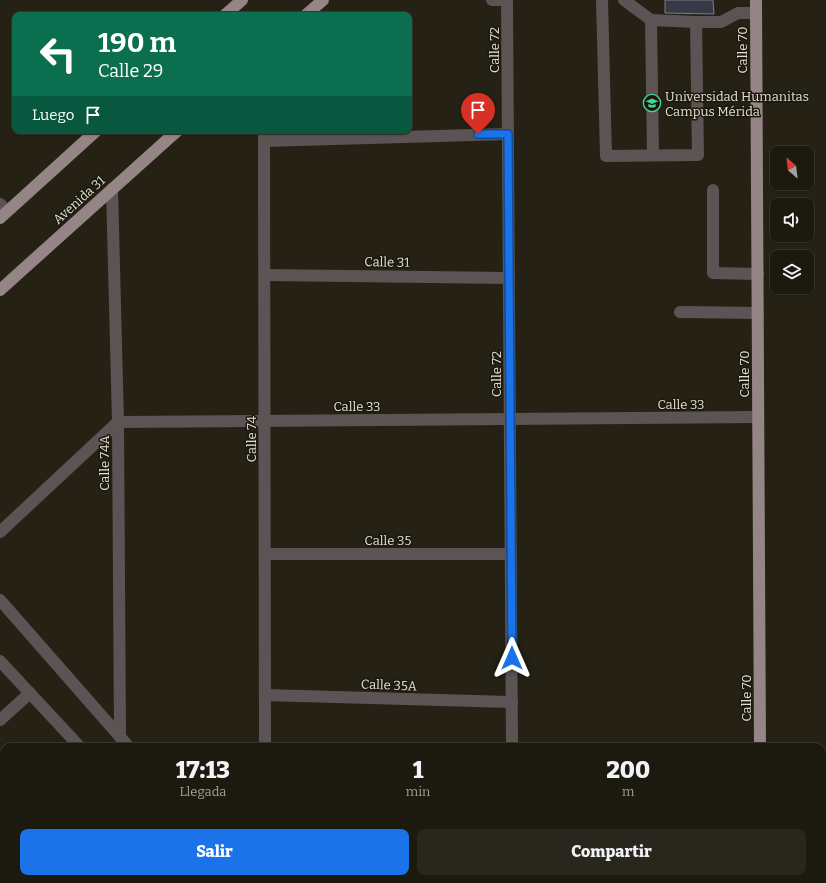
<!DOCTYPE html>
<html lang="es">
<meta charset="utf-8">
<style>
:root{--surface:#1c190f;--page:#29261d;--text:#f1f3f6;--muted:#a0a09e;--line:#3a382f;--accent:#1a73e8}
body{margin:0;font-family:Bitter,serif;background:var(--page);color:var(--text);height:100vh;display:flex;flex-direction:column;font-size:15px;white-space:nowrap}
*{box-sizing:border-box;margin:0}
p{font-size:13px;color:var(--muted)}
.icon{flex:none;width:22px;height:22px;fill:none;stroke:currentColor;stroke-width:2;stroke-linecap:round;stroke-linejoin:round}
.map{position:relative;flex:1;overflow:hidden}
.drawer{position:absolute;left:0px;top:743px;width:826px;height:140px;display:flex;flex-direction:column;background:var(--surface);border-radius:12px 12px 0 0;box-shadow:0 1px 3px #0004,0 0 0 1px var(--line)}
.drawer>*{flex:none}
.guide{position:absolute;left:12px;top:12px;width:400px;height:122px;border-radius:8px;box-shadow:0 1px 3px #0004,0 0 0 1px var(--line);background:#0b6e4f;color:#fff;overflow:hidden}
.needle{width:26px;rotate:332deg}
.controls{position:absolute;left:770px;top:146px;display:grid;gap:8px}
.controls a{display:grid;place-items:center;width:44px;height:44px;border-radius:8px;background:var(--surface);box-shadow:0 1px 3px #0004,0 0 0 1px var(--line);font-size:20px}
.pin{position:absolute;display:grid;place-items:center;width:34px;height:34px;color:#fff;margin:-41px -17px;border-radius:50% 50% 50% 0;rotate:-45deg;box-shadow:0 0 4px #0007}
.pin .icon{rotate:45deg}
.me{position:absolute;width:44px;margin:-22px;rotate:0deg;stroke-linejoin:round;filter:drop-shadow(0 0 3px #0008)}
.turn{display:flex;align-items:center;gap:14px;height:84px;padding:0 20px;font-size:18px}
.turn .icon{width:52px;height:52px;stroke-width:2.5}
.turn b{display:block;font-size:28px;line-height:34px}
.then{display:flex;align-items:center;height:38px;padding:0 20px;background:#0003;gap:8px;font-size:15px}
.eta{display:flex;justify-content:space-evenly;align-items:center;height:68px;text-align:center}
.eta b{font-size:24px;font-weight:800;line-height:28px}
.button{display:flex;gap:8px;margin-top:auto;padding:8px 20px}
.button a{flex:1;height:46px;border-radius:8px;background:var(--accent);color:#fff;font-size:16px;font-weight:800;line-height:46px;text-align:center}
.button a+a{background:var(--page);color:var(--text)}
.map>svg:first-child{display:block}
.building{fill:#383946;stroke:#7c7d8d}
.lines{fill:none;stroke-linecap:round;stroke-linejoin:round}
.minor{stroke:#5c5454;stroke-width:12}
.major{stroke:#968587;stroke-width:12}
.route-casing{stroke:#114b97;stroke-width:10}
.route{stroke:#1a73e8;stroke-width:7}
.labels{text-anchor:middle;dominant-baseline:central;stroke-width:3;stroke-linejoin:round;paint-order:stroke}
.street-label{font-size:13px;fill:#e1dfd6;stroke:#1c180b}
.poi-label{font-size:13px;fill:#e1dfd6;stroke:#1c180b;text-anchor:start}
</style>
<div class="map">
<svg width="826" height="883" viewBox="0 0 826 883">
<rect width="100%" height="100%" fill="#252114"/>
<path class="building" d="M665 0H713L714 14 665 13Z"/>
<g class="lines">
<g class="minor">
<path d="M492 0H507L512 747"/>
<path d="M602 0 606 156 698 155 696 22 651 20 624 0"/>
<path d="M651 20 653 155"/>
<path d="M696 22H721L738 13H756"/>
<path d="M264 131 265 747"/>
<path d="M264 141 508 134"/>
<path d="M112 189 118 422 120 737"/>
<path d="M713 190V273L758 274"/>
<path d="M0 204 7 211"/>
<path d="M265 275 509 278"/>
<path d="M680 312 758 313"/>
<path d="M0 532 118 422 758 417"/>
<path d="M266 554H511"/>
<path d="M0 600 129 747"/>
<path d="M0 661 80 747"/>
<path d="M265 695 512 702"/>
<path d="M0 720 30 693"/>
<path d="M822 837H826"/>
<path d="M822 872H826"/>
<path d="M267 879V883"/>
<path d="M513 879V883"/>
<path d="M28 883 32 879"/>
<path d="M122 883V879"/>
</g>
<g class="major">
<path d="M756 0 760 747"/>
<path d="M225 15 242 0"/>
<path d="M306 15 323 0"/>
<path d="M0 218 96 131"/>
<path d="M0 290 177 131"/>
<path d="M761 879V883"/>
</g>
</g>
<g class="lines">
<defs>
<path id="route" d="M478 134H508L512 658"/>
</defs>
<use href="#route" class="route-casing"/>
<use href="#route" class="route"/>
</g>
<defs>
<symbol id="university-ring" viewBox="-11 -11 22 22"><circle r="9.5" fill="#1c180b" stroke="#43d4a0" stroke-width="1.5"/><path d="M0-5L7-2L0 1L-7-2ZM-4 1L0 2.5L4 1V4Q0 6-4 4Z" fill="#43d4a0"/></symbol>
</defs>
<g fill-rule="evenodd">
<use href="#university-ring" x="642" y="93" width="20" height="20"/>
</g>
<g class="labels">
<g class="street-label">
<text transform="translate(494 50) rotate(-90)">Calle 72</text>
<text transform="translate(742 50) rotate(-90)">Calle 70</text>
<text transform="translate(79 200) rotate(-42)">Avenida 31</text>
<text transform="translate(387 262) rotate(1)">Calle 31</text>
<text transform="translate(496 374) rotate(-90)">Calle 72</text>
<text transform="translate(744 374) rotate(-90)">Calle 70</text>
<text x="681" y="404">Calle 33</text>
<text x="357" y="406">Calle 33</text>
<text transform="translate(251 439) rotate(-90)">Calle 74</text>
<text transform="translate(104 463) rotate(-90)">Calle 74A</text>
<text x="388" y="540">Calle 35</text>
<text transform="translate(389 685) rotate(2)">Calle 35A</text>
<text transform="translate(746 698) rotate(-90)">Calle 70</text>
</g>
<g class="poi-label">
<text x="665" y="96">Universidad Humanitas<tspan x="665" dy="15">Campus Mérida</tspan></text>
</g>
</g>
</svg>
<div class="controls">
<a><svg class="needle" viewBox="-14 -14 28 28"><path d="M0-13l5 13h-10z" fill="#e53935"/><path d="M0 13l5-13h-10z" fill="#a0a09e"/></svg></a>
<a><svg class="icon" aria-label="sound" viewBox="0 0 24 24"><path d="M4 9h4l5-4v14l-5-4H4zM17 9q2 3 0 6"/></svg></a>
<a><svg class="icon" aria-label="layers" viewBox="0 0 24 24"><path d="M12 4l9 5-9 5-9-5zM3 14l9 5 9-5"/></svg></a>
</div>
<div class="pin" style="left:478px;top:134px;background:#d93025"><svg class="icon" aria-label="arrive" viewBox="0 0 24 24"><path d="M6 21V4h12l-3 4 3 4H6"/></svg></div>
<svg class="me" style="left:512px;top:658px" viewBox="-20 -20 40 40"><path d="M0-17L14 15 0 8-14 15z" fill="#1a73e8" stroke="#fff" stroke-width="4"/></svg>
<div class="guide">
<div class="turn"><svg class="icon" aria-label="left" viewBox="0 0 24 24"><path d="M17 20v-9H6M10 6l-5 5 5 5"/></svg><div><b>190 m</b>Calle 29</div></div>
<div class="then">Luego<svg class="icon" aria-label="arrive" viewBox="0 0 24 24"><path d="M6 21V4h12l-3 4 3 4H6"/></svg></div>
</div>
<section class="drawer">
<div class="eta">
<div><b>17:13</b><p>Llegada</p></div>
<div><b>1</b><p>min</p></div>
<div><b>200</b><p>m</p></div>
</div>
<div class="button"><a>Salir</a><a>Compartir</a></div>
</section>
</div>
